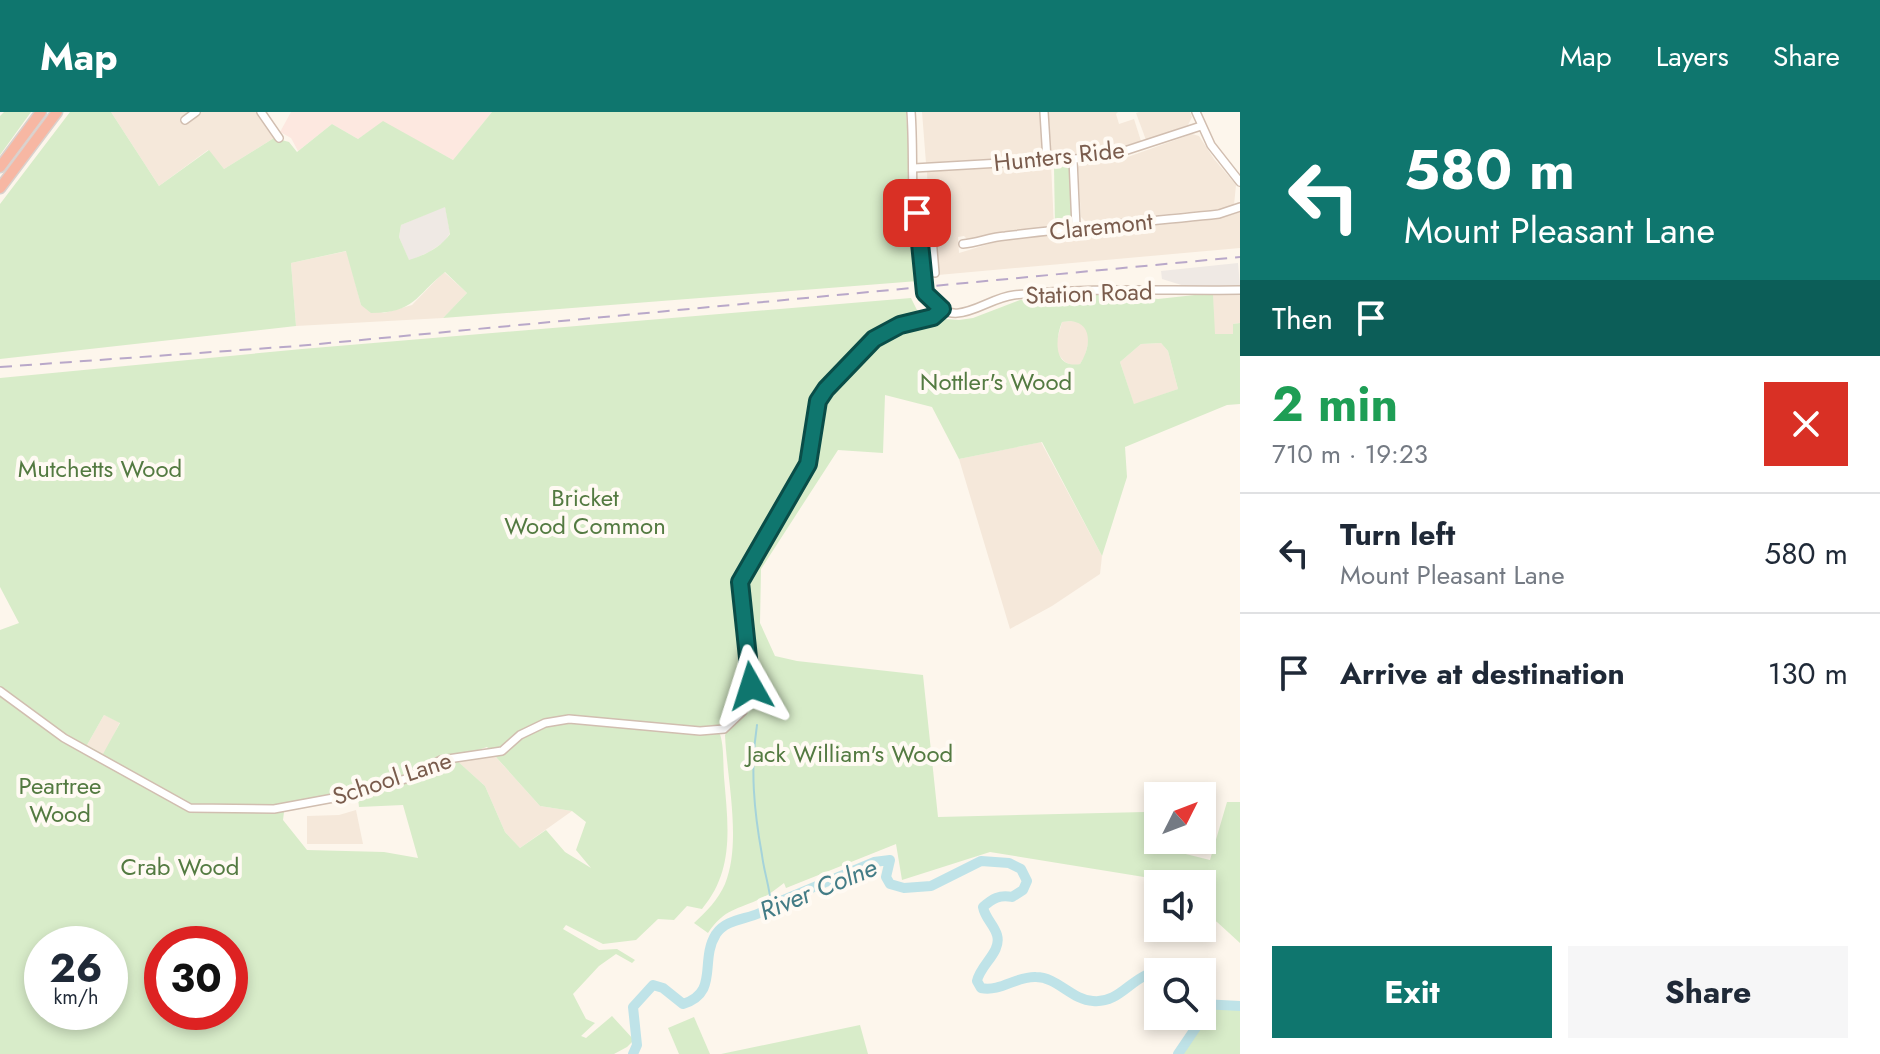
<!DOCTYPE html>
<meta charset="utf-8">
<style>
:root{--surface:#fff;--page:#f6f6f7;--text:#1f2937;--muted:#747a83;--line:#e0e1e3;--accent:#0f766e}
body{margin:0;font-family:Jost,sans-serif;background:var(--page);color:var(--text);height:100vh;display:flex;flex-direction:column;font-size:30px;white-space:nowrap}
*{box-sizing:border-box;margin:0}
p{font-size:26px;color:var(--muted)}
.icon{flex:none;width:44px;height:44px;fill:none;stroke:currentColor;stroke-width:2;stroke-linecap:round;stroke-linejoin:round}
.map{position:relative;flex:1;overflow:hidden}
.panel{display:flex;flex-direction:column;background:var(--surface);width:640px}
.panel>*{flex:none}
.guide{background:#0f766e;color:#fff;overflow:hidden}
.needle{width:52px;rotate:48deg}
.tools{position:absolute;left:1144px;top:670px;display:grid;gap:16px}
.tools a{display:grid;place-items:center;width:72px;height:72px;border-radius:0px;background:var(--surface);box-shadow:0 4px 12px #0003;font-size:40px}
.speed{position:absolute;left:24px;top:814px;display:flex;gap:16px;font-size:40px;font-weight:700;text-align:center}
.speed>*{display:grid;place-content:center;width:104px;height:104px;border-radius:50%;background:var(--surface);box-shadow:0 4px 12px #0003;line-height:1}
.speed small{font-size:20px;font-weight:400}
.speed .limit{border:12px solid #d22;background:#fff;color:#111}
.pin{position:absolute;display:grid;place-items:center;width:68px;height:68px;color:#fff;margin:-34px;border-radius:16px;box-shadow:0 4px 12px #0006}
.me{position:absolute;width:88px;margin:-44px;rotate:354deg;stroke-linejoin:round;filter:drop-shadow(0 0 6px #0008)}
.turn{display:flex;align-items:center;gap:28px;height:168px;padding:0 32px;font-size:36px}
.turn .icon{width:104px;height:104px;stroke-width:2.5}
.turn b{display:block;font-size:56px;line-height:68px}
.then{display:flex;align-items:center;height:76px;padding:0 32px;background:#0003;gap:16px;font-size:30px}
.round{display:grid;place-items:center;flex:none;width:84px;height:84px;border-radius:0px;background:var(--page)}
.overview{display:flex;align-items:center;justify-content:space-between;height:136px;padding:0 32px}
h1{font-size:48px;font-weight:700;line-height:60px;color:#1e9e55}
.primary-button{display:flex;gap:16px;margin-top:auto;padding:16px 32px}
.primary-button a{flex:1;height:92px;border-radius:0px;background:var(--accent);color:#fff;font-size:32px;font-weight:700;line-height:92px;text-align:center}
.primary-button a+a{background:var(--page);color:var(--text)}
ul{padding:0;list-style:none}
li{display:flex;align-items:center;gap:24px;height:120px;padding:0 32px;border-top:2px solid var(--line)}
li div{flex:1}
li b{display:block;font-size:30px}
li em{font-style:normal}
header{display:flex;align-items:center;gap:48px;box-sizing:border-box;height:112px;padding:0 40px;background:var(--accent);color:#fff}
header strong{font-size:38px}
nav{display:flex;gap:44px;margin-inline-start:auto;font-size:28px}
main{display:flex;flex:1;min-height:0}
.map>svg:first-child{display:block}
.residential{fill:#f5e8da}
.commercial{fill:#fde8e0}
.industrial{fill:#efe9e4}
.green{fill:#d8ecc9;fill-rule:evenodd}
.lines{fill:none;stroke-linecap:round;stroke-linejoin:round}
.stream{stroke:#a5d3da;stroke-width:2}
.river{stroke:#bfe3e8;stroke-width:10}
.minor-casing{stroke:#d1beb0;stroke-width:10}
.highway-casing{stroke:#dad1cd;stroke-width:13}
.minor{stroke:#fff;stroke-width:7}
.highway{stroke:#f7b7a3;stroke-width:10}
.rail{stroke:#b9a8c9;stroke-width:2;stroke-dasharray:12 8;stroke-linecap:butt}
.route-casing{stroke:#0a4d48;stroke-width:20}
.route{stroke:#0f766e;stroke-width:14}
.labels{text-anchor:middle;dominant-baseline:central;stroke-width:8;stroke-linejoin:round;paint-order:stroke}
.street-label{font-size:24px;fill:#7a5c4d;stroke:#fffaf3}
.park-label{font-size:24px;fill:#537a41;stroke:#fffaf3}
.water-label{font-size:26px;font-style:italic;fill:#437c86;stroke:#fffaf3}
</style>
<header>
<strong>Map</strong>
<nav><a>Map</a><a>Layers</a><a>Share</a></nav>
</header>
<main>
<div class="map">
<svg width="1240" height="942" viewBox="0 0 1240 942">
<rect width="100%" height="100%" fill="#fdf6ec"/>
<g class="residential">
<path d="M111 0H256L274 26 224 57 208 38 159 74Z"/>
<path d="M922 0H1040L1044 37 1037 44 926 51Z"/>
<path d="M1048 0H1118L1116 2 1119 12 1134 7 1141 29 1106 39 1057 43 1051 38Z"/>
<path d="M1139 0H1190L1192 5 1188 13 1146 28 1136 1Z"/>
<path d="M1192 22 1199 24 1214 47 1236 73 1234 93 1220 97 1086 110 1081 105 1078 55 1084 50 1122 47Z"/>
<path d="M1051 52 1054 115 1001 120 968 128 964 124 958 125 959 141 1002 128 1217 107 1240 100V136L938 163 933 123 929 121 927 59Z"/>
<path d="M347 139 361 193 384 201 412 193 444 160 467 181 443 206 296 214 291 151Z"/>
<path d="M1213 181H1240V211L1233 212 1234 222H1214Z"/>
<path d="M1071 209 1080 210 1087 217 1089 227 1085 244 1080 252 1074 254 1065 250 1058 242 1056 232 1062 210Z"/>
<path d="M1161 231 1168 239 1178 277 1134 293 1120 250 1141 232Z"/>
<path d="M1041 330 1102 444 1100 462 1052 494 1010 517 959 347Z"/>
<path d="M104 603 120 610 104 643 87 633Z"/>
<path d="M494 643 540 694 572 699 520 736 505 720 485 674 456 648Z"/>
<path d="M356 698 363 732H307V704L339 703Z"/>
</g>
<path class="commercial" d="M291 0H492L453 48 383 10 358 27 332 12 298 39 291 26 280 20Z"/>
<g class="industrial">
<path d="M445 94 450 121 444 130 429 140 409 149 399 125 401 113Z"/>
<path d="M1238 151 1240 174 1191 176 1162 167 1161 159Z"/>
</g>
<g class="green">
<path d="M4 0H31L0 43V4Z"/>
<path d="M70 0H111L159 74 209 38 224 57 274 26 289 30 297 40 332 12 358 27 383 9 453 48 492 0H906L918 169 443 206 467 181 445 160C415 184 415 201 371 201L361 193 346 139 291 151 296 214 0 247V92ZM445 95 450 122C440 136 425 143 409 148L399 125 401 113Z"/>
<path d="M1054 54 1072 55 1073 109 1067 114 1055 116Z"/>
<path d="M1114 181 1158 187 1213 181 1215 222H1233V212L1240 211V292L1227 293 1125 335 1127 365 1102 444 1042 330 959 347 932 295 885 283 883 341 838 338 761 457 760 511 775 544 797 549 923 563 938 705 1145 700V732L1210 748 1227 690H1240V831L1217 810 1202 801V772L1158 773 1144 765 990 740 902 768 896 732 786 776 784 771C777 776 770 782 762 786 737 798 725 796 708 821L694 811C706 800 718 788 725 772 742 730 727 668 725 623L728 618 733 615 732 609 721 615 720 622C724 635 723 651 724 665 728 713 735 758 702 797L687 794 674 808 658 807 636 828 603 832 566 813 563 817 599 838 617 837 635 848 632 851 616 842 599 854 573 882 586 907 595 911 581 924 586 926 612 904 634 928 627 935 614 942H0V518L19 511 0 475V266L302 237 911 186 917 198 946 207 959 208 973 206 1020 188ZM1071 209C1094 212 1090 237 1080 252 1053 257 1055 227 1062 210ZM1161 231 1168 239 1178 277 1134 292 1120 250 1141 232ZM104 603 120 611 103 642 87 633ZM487 635 540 694 572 699 586 710 576 738 591 756 565 740 546 718 520 736 505 720 485 674 454 646ZM357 678 359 695 403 693 418 746 384 740 307 738 283 708 285 692ZM42 832H110V900H42ZM162 832H230V900H162Z"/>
<path d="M1211 893 1240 896V942H1179L1200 912 1202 896Z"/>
<path d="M694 905 710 942H679L668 916Z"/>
<path d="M860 913 868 942H721Z"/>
</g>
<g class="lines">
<path class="stream" d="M757 613C750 657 754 699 762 743 764 760 770 776 771 793"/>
<g class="river">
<path d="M1202 892 1240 894"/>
<path d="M633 942 637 933 633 895 653 873 663 876 683 892C720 880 699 849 716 822 729 803 757 809 771 793L874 750 890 748 886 765 890 772 904 776 931 774 981 749 1009 751 1021 757 1027 769 1023 778 1012 785C1000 782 992 787 983 795 985 806 994 813 997 823 1002 840 980 853 977 869L981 876C1001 880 1016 864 1036 865 1057 865 1072 888 1093 889 1124 892 1134 856 1166 860"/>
<path d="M1178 942 1199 911V904"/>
</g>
<defs>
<g id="minor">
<path d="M261 0 279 26"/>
<path d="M911 0C913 26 912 53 913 80 914 96 920 112 921 128 922 145 918 174 930 188 956 219 985 186 1014 183 1089 175 1164 179 1240 178"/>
<path d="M1044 0 1047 48"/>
<path d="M1196 0 1211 33 1240 70"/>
<path d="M185 8 196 0"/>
<path d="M1073 47 1076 115"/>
<path d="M914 56 1106 45 1201 14"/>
<path d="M921 125 932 126 935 161"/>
<path d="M963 132C977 131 990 125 1005 124 1076 115 1147 110 1219 102L1240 95"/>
<path d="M0 579 64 626 190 696 274 697 366 680 405 667 441 648 502 639 520 623 545 611 569 607 700 619 724 617 743 599 751 574 740 470 808 352 818 289 826 277 874 227 900 213 933 205 942 197"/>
</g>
<g id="highway">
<path d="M0 55 41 0"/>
<path d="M0 76 57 0"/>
</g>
</defs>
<use href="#minor" class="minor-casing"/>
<use href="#highway" class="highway-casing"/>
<use href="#minor" class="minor"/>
<use href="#highway" class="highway"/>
<path class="rail" d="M0 255 297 234 1240 145"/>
</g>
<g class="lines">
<defs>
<path id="route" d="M751 574 740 470 808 352 818 289 826 277 874 227 900 213 933 205 942 197 925 181 917 101"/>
</defs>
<use href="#route" class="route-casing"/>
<use href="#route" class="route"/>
</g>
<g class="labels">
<g class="street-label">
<text transform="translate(1059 44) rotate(-6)">Hunters Ride</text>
<text transform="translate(1101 114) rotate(-6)">Claremont</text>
<text transform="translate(1089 181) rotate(-2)">Station Road</text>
<text transform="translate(392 666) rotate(-18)">School Lane</text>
</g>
<g class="park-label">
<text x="996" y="269">Nottler's Wood</text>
<text x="100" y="356">Mutchetts Wood</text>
<text x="585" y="385">Bricket<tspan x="585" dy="28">Wood Common</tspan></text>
<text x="850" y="641">Jack William's Wood</text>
<text x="60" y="673">Peartree<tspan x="60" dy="28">Wood</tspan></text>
<text x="180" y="754">Crab Wood</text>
</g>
<g class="water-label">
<text transform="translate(818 777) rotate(-22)">River Colne</text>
</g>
</g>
</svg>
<div class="tools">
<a><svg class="needle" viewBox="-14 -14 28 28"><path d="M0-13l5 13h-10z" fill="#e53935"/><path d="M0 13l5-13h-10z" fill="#747a83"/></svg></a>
<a><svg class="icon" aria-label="sound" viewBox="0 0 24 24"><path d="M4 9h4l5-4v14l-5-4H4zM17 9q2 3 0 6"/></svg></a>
<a><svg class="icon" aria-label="search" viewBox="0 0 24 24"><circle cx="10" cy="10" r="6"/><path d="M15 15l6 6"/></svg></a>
</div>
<div class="speed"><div>26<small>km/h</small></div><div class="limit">30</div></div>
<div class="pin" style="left:917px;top:101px;background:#d93025"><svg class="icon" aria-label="arrive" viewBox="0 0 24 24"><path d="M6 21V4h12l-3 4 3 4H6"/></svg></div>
<svg class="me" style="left:751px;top:574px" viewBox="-20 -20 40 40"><path d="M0-17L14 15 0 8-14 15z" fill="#0f766e" stroke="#fff" stroke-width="4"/></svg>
</div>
<section class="panel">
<div class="guide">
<div class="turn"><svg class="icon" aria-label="left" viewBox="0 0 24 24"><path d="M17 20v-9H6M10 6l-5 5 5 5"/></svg><div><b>580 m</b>Mount Pleasant Lane</div></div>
<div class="then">Then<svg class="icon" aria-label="arrive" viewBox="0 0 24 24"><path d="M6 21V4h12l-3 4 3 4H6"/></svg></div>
</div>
<div class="overview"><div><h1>2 min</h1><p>710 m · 19:23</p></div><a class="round" style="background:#d93025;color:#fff"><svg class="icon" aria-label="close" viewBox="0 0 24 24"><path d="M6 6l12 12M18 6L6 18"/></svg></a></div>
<ul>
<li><svg class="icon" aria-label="left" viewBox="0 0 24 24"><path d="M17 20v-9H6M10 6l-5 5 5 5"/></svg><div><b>Turn left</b><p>Mount Pleasant Lane</p></div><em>580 m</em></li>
<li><svg class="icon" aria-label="arrive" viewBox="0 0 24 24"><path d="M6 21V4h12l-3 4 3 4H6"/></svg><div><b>Arrive at destination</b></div><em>130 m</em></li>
</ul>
<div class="primary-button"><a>Exit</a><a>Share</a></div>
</section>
</main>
